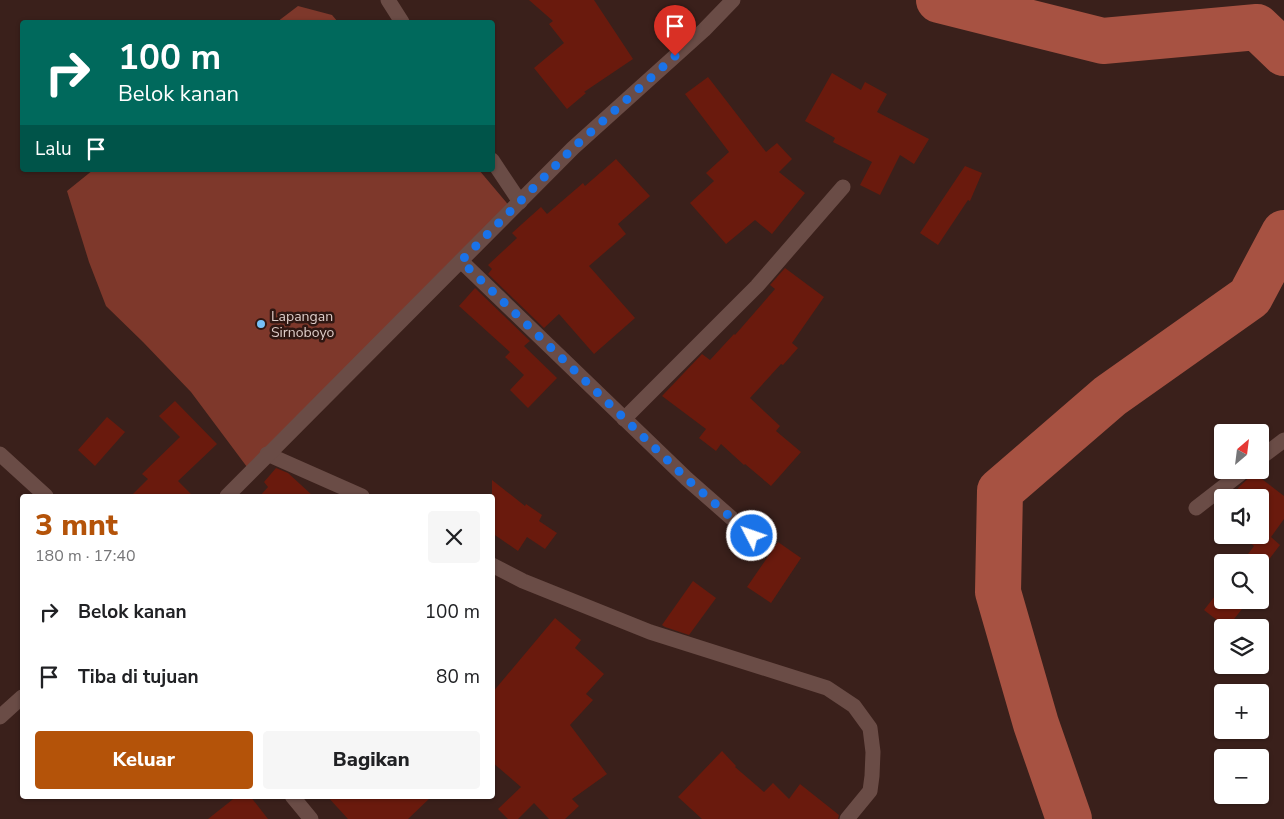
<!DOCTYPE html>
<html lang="id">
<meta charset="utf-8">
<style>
:root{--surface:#fff;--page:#f6f6f6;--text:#202124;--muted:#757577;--accent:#b45309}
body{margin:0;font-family:"Nunito Sans",sans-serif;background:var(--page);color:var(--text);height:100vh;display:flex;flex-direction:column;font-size:19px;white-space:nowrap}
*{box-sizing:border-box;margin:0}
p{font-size:16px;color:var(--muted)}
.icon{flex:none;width:28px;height:28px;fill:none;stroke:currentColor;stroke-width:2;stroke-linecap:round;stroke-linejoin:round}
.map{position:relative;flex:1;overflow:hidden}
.sheet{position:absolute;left:20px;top:494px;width:475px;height:305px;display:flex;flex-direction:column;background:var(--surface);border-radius:5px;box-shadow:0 1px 4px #0004}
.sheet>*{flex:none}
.top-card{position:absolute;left:20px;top:20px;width:475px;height:152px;border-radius:5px;box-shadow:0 1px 4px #0004;background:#00695c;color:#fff;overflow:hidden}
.needle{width:32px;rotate:28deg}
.buttons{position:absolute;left:1214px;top:424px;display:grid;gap:10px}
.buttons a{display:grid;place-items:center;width:55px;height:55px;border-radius:5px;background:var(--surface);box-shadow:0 1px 4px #0004;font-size:25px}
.pin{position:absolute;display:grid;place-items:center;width:42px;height:42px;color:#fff;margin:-51px -21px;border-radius:50% 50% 50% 0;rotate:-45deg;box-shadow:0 0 5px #0007}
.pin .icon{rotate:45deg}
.me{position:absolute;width:55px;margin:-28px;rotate:311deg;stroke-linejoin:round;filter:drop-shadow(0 0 4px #0008)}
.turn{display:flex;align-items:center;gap:18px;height:105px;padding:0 15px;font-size:22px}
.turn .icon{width:65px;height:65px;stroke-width:2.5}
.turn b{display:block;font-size:35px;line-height:42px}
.then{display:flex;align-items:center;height:48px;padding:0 15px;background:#0003;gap:10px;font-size:19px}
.round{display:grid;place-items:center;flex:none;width:52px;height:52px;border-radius:5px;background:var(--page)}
.head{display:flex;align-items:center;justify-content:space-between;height:85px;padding:0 15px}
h1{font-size:30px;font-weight:800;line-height:38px;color:var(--accent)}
.cta{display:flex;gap:10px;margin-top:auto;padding:10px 15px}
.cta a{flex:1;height:58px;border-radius:5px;background:var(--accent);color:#fff;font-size:20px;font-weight:800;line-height:58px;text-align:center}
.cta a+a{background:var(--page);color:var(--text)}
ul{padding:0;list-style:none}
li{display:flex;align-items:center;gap:15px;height:65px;padding:0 15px}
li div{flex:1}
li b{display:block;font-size:19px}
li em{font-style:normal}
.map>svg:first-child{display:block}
.green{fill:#7e382b}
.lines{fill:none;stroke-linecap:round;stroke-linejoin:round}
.river{stroke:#a75242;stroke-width:46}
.building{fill:#6a1a0d}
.minor{stroke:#6a4c46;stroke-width:15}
.route{stroke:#1a73e8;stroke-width:9;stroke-dasharray:0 16.2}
.poi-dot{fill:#76c0f7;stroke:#2f1712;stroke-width:2}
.labels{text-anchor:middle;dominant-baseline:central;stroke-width:5;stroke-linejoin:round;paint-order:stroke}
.poi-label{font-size:14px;fill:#decdc9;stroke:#2f1712;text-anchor:start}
</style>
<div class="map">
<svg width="1284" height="819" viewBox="0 0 1284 819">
<rect width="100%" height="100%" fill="#3a201b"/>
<g class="green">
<path d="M298 6 332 15 338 22H277Z"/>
<path d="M93 170H479L512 209 250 471 191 392 143 342 106 306 89 262 67 191Z"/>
</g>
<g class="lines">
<g class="river">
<path d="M939 0 1103 41 1257 27 1284 53"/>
<path d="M1069 819 1036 724 998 592 1000 491 1110 396 1250 297 1284 233"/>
</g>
</g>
<g class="building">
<path d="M529 0H594L633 59 584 92 586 93 567 109 534 68 564 43 549 24 553 21Z"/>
<path d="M832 73 861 90 865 82 887 94 877 112 929 139 914 164 900 155 880 195 860 185 872 162 833 142 835 138 805 121Z"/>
<path d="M708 77 766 152 777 143 792 159 779 172 805 193 772 234 755 220 726 244 690 203 714 181 706 173 729 152 685 94Z"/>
<path d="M616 159 650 196 618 224 626 234 589 266 635 318 594 354 559 314 544 328 488 274 492 269 488 265 517 238 512 233 541 207 547 214 583 183 585 186Z"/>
<path d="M965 166 982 173 970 201 968 200 938 245 920 233Z"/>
<path d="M785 268 824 297 792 343 798 348 783 365 781 364 750 398 780 426 776 431 801 452 771 486 745 464 744 465 721 444 716 451 699 438 706 429 662 396 702 354 710 360 734 334 735 335 775 289 770 285Z"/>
<path d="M475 288 530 341 524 346 557 378 528 408 510 390 524 375 505 357 510 352 459 306Z"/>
<path d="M175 401 217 444 178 481 193 496H131L148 479 142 474 180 437 159 416Z"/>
<path d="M107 417 125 432 95 466 78 450Z"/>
<path d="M276 468 288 473 313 496H260L268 487 264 482Z"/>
<path d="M1254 473 1284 496V519L1271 537 1280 545 1260 571V562H1242L1254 546 1240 535H1260V498H1231L1239 487Z"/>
<path d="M492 480 525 506 526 504 542 515 539 521 557 533 545 549 527 537 518 551 492 533Z"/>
<path d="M778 542 801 558 771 603 747 587Z"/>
<path d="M693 581 716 598 689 635 665 627 662 625Z"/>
<path d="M1222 587V600H1249L1227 628 1204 610Z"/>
<path d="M555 618 581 640 575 648 604 674 586 694 593 700 570 725 607 774 572 799 579 806 565 819H549L534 803 518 819H508L498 809 521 787 492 762V693Z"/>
<path d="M722 751 736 766 735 767 764 792 773 783 789 799 800 784 839 815 838 819H702L678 797Z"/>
<path d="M237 796H250L268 819H208Z"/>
<path d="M327 796H432L408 819H348Z"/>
</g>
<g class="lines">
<g class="minor">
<path d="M388 0 402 22"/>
<path d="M492 160 520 202"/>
<path d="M461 261 687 479 752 536"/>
<path d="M624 419 757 286 843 187"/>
<path d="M0 454 46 496"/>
<path d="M267 454 362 496"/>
<path d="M1260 458 1284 440"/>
<path d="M227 496 573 148 704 30 733 0"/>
<path d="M1196 508 1245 470"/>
<path d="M492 565 523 581 650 632 827 688 854 706 870 728 873 752 872 776 870 791 847 819"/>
<path d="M0 717 22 697"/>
<path d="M292 796 311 819"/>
</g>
</g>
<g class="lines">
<path class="route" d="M675 56 573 148 461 261 687 479 752 536"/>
</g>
<circle class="poi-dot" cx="261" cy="324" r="5"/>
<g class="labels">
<g class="poi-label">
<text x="271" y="316">Lapangan<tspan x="271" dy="16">Sirnoboyo</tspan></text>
</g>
</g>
</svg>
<div class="buttons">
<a><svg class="needle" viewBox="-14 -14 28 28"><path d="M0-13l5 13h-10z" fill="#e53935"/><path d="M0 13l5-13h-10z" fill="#757577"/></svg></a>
<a><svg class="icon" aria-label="sound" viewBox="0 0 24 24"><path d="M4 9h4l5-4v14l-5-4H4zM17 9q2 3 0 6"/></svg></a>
<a><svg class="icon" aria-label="search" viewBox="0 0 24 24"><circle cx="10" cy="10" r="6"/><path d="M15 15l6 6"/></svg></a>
<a><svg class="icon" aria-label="layers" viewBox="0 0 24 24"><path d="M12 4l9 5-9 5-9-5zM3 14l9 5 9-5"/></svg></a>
<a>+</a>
<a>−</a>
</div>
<div class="pin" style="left:675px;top:56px;background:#d93025"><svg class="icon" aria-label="arrive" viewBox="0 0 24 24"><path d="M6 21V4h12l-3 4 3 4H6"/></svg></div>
<svg class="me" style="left:752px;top:536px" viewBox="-20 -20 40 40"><circle r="17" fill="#1a73e8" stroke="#fff" stroke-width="3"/><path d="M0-11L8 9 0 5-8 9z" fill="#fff"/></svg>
<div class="top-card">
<div class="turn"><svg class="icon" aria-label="right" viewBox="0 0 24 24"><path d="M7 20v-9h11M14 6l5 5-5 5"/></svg><div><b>100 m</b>Belok kanan</div></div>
<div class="then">Lalu<svg class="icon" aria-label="arrive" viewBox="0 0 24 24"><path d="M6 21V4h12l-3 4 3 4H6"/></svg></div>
</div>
<section class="sheet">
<div class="head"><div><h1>3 mnt</h1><p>180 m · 17:40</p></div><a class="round"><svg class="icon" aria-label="close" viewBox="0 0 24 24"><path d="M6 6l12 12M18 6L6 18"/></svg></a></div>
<ul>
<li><svg class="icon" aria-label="right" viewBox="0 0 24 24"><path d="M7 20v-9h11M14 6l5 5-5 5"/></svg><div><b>Belok kanan</b></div><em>100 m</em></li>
<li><svg class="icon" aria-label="arrive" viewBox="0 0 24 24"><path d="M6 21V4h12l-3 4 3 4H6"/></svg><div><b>Tiba di tujuan</b></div><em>80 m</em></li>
</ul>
<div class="cta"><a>Keluar</a><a>Bagikan</a></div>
</section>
</div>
